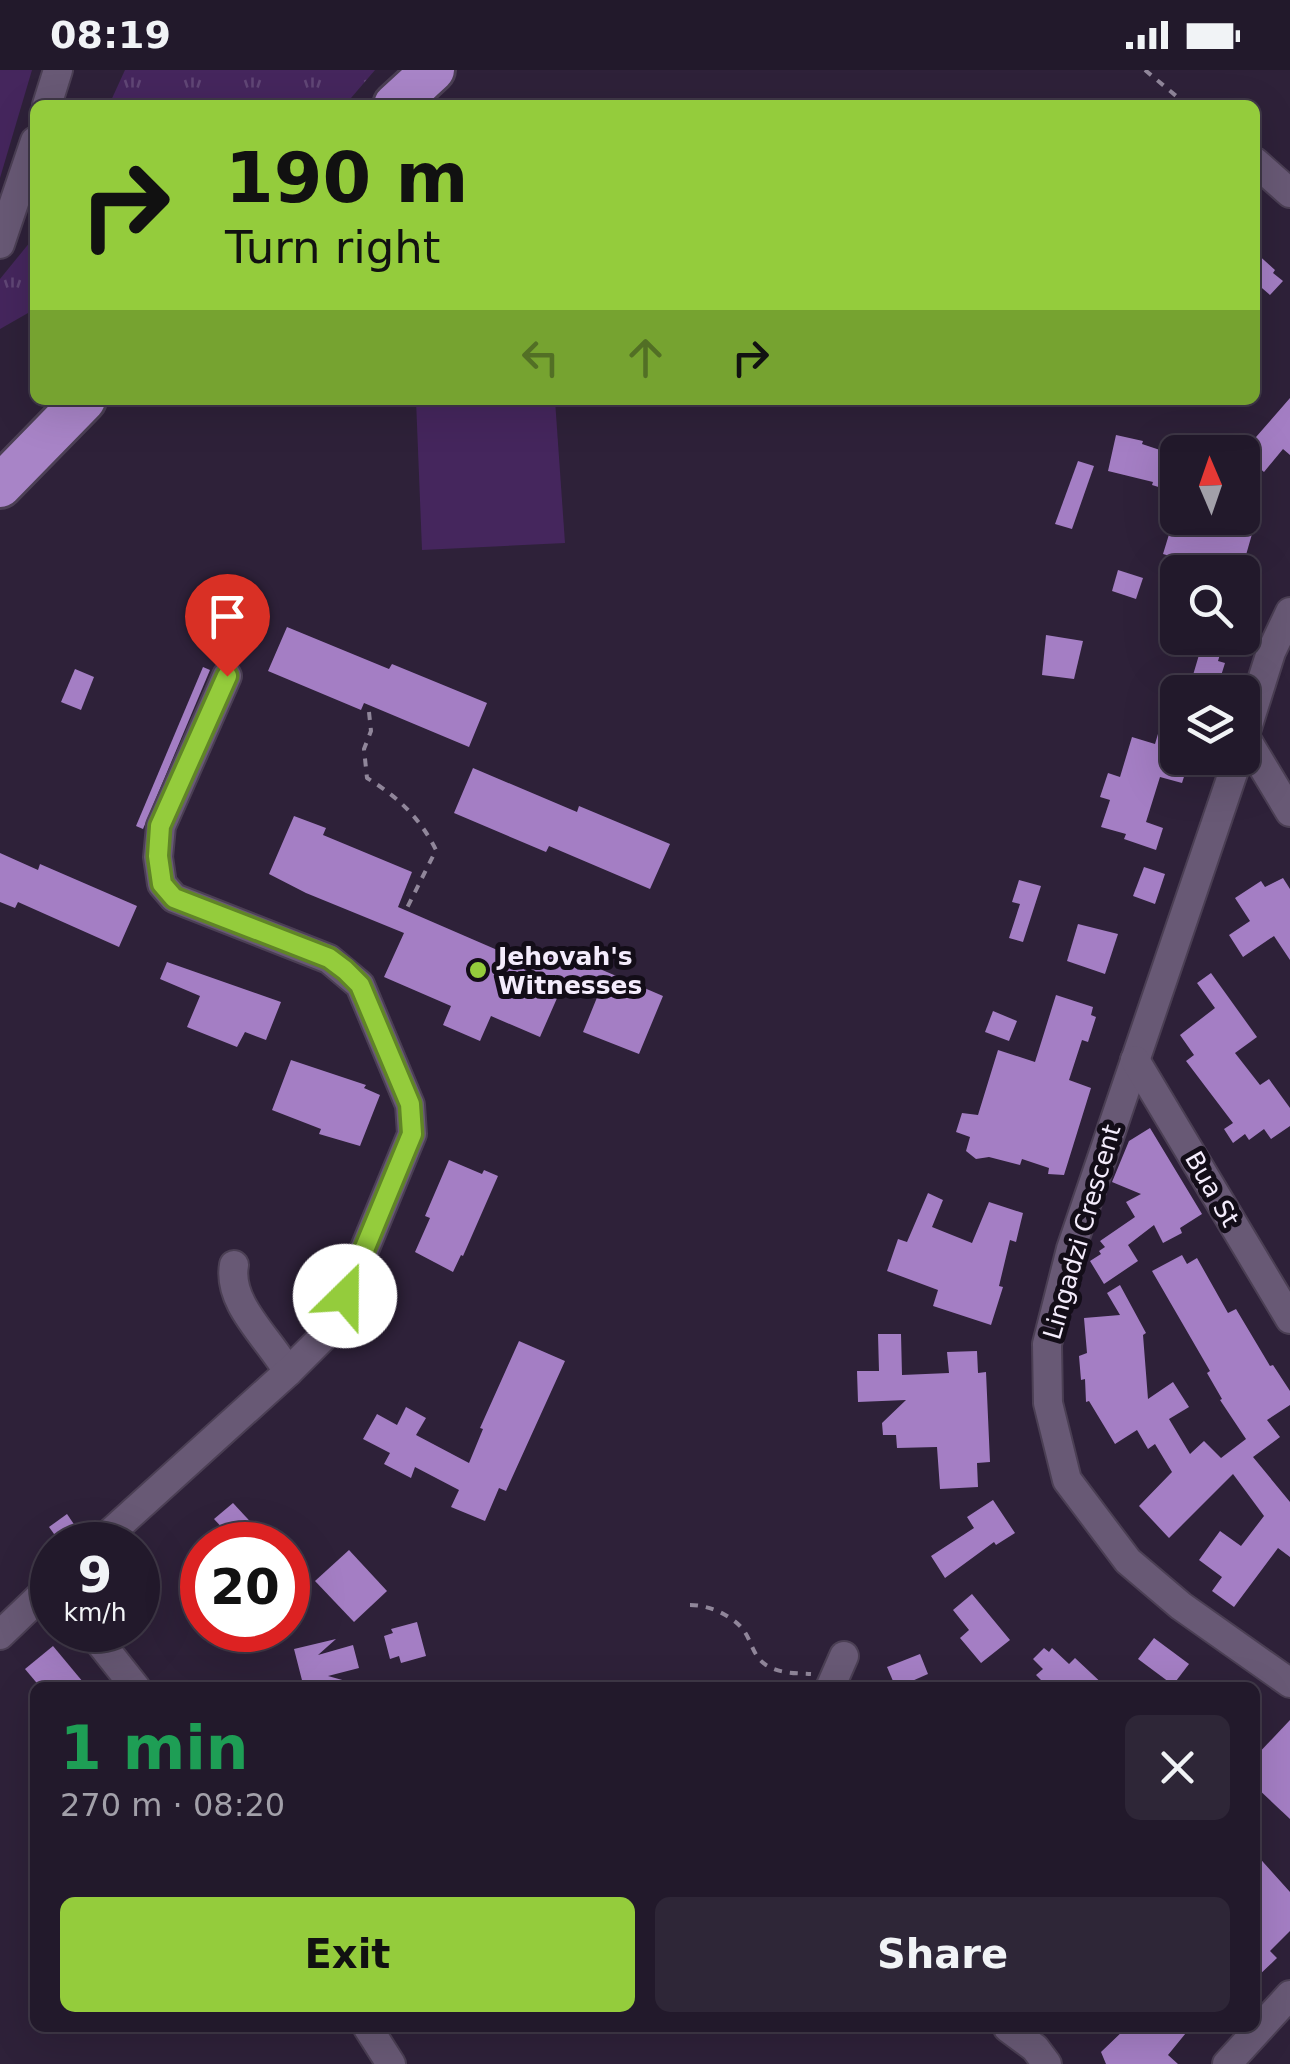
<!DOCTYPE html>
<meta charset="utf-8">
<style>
:root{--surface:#22192b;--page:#2e2637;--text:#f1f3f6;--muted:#a2a0a9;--line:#3f3847;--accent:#94cc3c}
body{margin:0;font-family:"DejaVu Sans",sans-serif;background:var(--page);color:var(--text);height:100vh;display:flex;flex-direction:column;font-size:38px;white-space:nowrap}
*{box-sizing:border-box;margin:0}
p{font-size:32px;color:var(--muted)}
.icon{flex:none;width:55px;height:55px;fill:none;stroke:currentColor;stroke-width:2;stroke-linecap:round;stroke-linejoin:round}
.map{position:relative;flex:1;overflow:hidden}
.drawer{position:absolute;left:30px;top:1612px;width:1230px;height:350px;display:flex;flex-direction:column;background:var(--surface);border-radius:15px;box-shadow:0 10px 40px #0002,0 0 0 2px var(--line)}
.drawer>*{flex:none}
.top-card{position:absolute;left:30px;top:30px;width:1230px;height:305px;border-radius:15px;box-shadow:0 10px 40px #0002,0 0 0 2px var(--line);background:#94cc3c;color:#111;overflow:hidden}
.needle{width:65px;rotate:358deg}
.controls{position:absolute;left:1160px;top:365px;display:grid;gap:20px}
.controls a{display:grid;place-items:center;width:100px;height:100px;border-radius:15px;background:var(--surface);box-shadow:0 10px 40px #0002,0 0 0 2px var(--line);font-size:50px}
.speed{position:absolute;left:30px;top:1452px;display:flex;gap:20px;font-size:50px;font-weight:700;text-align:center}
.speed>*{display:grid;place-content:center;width:130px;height:130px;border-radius:50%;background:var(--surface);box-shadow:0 10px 40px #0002,0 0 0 2px var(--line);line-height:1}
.speed small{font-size:25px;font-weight:400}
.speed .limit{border:15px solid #d22;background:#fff;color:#111}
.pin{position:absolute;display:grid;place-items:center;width:85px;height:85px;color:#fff;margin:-102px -42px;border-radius:50% 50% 50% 0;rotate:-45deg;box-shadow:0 0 10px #0007}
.pin .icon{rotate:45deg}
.me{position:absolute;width:110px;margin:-55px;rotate:23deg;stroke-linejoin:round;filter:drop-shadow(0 0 8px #0008)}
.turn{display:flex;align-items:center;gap:35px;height:210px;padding:0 30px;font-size:45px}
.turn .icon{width:130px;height:130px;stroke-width:2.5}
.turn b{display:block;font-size:70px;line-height:85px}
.lanes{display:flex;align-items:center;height:95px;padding:0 30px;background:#0003;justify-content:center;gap:50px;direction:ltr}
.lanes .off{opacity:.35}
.round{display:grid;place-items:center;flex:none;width:105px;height:105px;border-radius:15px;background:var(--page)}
.summary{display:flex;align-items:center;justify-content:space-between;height:170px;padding:0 30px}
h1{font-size:60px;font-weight:700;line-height:75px;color:#1e9e55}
.button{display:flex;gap:20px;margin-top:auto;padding:20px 30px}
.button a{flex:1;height:115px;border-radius:15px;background:var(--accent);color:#111;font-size:40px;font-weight:700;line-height:115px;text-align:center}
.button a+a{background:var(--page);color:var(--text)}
.status{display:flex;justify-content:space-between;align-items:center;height:70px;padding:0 50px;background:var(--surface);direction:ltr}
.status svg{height:28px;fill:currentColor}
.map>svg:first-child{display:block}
.park{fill:url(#park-tufts)}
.pitch{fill:#45265d}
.building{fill:#a47ec4}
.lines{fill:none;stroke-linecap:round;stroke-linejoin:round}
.minor-casing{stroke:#4b3f54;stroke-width:32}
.highway-casing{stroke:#4b3f54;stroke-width:48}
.path{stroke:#90869a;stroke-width:4;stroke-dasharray:8 8;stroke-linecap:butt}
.minor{stroke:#685975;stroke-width:28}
.highway{stroke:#a884c7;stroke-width:42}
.route-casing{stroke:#608527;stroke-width:25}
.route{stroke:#94cc3c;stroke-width:18}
.poi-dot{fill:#94cc3c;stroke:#130d18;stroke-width:4}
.labels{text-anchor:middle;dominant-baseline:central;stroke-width:10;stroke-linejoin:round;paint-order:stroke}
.poi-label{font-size:25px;font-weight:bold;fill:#f4ecfc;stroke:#130d18;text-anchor:start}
.street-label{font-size:25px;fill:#f4ecfc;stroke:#130d18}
</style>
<div class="status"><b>08:19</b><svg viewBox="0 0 49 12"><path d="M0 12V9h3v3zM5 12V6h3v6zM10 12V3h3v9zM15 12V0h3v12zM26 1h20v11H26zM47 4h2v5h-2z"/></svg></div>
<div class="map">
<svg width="1290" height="1994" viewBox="0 0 1290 1994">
<defs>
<pattern id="park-tufts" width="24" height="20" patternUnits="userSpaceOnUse" patternTransform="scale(2.5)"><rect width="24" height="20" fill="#45265d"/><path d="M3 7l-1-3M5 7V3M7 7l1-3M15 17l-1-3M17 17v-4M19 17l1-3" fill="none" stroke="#604675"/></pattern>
</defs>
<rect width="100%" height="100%" fill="#2e2139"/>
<g class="park">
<path d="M125 0H375L345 35H109Z"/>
<path d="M35 166V239L0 259V209Z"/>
</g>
<g class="pitch">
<path d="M0 0H32L0 108Z"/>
<path d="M416 330H555L565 473 422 480Z"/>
</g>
<g class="building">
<path d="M1255 182 1275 200 1273 203 1283 211 1270 225 1255 212Z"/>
<path d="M1290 328V385L1283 379 1264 402 1242 383Z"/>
<path d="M1116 365 1143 371 1142 374 1178 386V423L1152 415 1153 412 1108 401Z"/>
<path d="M1078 391 1094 396 1072 459 1055 454Z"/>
<path d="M1174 448H1221L1254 457 1244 492 1210 483 1201 495 1163 484Z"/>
<path d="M1118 500 1143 508 1136 529 1112 521Z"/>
<path d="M287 557 389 599 392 594 487 633 469 677 364 633 361 640 268 601Z"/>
<path d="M1046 565 1083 571 1074 609 1042 605Z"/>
<path d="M1204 568H1225L1218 591 1225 593 1216 622H1188Z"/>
<path d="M203 597 210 600 143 759 136 756Z"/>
<path d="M75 599 94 607 81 640 61 632Z"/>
<path d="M1163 647 1178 651V688H1190L1182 713 1160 707 1146 752 1163 758 1156 780 1124 769 1126 764 1101 757 1110 730 1100 727 1108 703 1120 707 1132 667 1155 674Z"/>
<path d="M473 698 577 742 579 736 670 774 650 819 549 776 546 782 454 743Z"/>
<path d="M294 746 326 758 323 765 412 802 398 837 518 889 525 873 577 895 579 890 663 926 639 984 583 962 598 925 565 910 540 967 491 946 480 971 443 955 451 936 384 907 404 863 306 823 269 804Z"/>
<path d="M0 783 38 800 40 794 137 836 119 877 18 832 15 838 0 832Z"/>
<path d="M1144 797 1165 804 1155 834 1133 826Z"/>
<path d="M1283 808 1290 819V890L1274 866 1243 887 1229 865 1250 851 1235 828 1261 811 1265 817Z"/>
<path d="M1019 810 1041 816 1023 872 1009 868 1020 834 1012 832Z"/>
<path d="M1078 854 1118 864 1105 904 1067 891Z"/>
<path d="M167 892 281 932 266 970 245 962 237 977 187 957 200 926 160 909Z"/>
<path d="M1211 903 1257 967 1235 983 1260 1015 1269 1009 1290 1038V1056L1271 1069 1264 1059 1249 1070 1245 1064 1233 1073 1224 1059 1233 1053 1186 991 1194 985 1180 965 1215 938 1197 913Z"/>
<path d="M1056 925 1093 937 1091 945 1096 947 1088 972 1082 970 1069 1010 1091 1018 1064 1105 1048 1104 1049 1098 1022 1089 1020 1095 989 1087 976 1089 966 1081 970 1067 956 1062 962 1043 978 1045 998 980 1035 992Z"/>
<path d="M993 941 1017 951 1009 971 985 962Z"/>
<path d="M291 990 366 1015 364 1018 380 1025 360 1076 319 1064 321 1059 272 1040Z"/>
<path d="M1150 1058 1202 1144 1180 1158 1182 1163 1163 1173 1154 1155 1128 1175 1138 1191 1104 1214 1090 1191 1101 1184 1099 1181 1105 1177 1100 1171 1135 1147 1126 1132 1141 1124 1112 1112 1129 1071Z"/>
<path d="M449 1090 482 1104 484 1100 498 1106 463 1186 461 1185 453 1202 415 1182 430 1148 425 1146Z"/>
<path d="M928 1123 943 1130 932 1157 972 1173 989 1132 1023 1143 1016 1172 1010 1170 999 1216 1003 1217 991 1255 933 1236 938 1220 887 1201 898 1169 907 1172Z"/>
<path d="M1182 1185 1187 1194 1197 1188 1228 1243 1236 1239 1270 1296 1273 1295 1290 1321V1335L1267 1350 1280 1367 1253 1387 1290 1432V1487L1278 1478 1234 1537 1212 1521 1222 1507 1199 1490 1220 1461 1241 1476 1264 1446 1233 1404 1169 1468 1139 1436 1172 1402 1155 1374 1148 1379 1137 1360 1115 1374 1089 1331 1086 1332 1085 1309 1081 1310 1079 1286 1087 1283 1084 1248 1120 1245 1107 1223 1120 1215 1146 1263 1143 1265 1148 1329 1173 1312 1189 1337 1169 1349 1190 1384 1204 1371 1221 1388 1246 1369 1220 1330 1222 1329 1207 1303 1210 1301 1152 1201Z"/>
<path d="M878 1264H901L902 1305 949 1303 947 1282 977 1281 978 1303 986 1302 990 1392 977 1393 978 1417 940 1419 937 1377 897 1378 896 1365H883L882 1353 906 1330 858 1332 857 1301H879Z"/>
<path d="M519 1271 565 1291 506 1421 499 1418 485 1451 451 1437 459 1420 415 1397 411 1408 384 1394 390 1383 363 1369 377 1344 397 1355 406 1337 426 1348 416 1365 469 1393 483 1359 480 1358Z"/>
<path d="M993 1430 1015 1463 996 1475 994 1472 945 1508 931 1486 974 1458 967 1447Z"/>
<path d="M233 1433 259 1461 243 1475H238L214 1449Z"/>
<path d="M67 1444 82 1466 68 1475H62L49 1457Z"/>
<path d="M349 1480 387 1521 354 1552 315 1511Z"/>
<path d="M972 1524 1010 1570 981 1593 960 1568 969 1560 953 1540Z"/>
<path d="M417 1552 426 1586 401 1593 399 1586 390 1589 384 1566 393 1563 391 1559Z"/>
<path d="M1154 1568 1189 1594 1173 1615 1138 1589Z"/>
<path d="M336 1569 318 1585 353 1575 359 1598 328 1606 353 1613 352 1618H304L294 1579Z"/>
<path d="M53 1576 88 1618H41L25 1599Z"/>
<path d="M1044 1578 1049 1582 1052 1578 1069 1594 1075 1588 1107 1618H1049L1036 1605 1043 1599 1033 1589Z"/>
<path d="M920 1584 928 1604 896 1618 887 1597Z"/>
<path d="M1290 1650V1749L1255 1716V1687Z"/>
<path d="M1255 1783 1290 1822V1861L1270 1881 1277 1888 1255 1909Z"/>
<path d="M1126 1958H1190L1168 1985 1178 1994H1106L1101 1982Z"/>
</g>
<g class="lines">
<defs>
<g id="minor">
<path d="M47 35 58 0"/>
<path d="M1255 92 1290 123"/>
<path d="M0 174 35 71"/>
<path d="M1245 667 1290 742"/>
<path d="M1242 674 1271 582 1290 542"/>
<path d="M1238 688 1071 1179 1047 1274 1048 1333 1067 1410 1128 1491 1181 1536 1290 1613"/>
<path d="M1135 990 1290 1249"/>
<path d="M234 1195C227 1234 270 1269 288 1302"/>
<path d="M97 1475 288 1302 332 1258 412 1064 410 1035 360 915 329 889 174 828 162 814 158 787 161 756 227 606"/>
<path d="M90 1560 136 1618"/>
<path d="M0 1565 52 1515"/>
<path d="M830 1618 844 1586"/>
<path d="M368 1958 391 1994"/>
<path d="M1008 1958 1035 1978 1047 1994"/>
<path d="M1227 1994 1290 1925"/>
</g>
<g id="highway">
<path d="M395 35 433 0"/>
<path d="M0 416 84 330"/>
</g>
</defs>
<use href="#minor" class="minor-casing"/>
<use href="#highway" class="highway-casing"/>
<g class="path">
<path d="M1145 0 1187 35"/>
<path d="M369 642 371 661 364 679 367 708C398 727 420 748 436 780L406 840"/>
<path d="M690 1535C708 1535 728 1544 740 1556 752 1568 751 1585 766 1595 781 1604 796 1603 811 1604"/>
</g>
<use href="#minor" class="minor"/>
<use href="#highway" class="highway"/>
</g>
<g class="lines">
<defs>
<path id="route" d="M227 606 160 756 158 786 162 814 174 828 329 888 345 900 360 915 410 1034 412 1064 345 1226"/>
</defs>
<use href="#route" class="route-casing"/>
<use href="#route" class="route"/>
</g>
<circle class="poi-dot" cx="478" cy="900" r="10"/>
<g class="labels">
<g class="poi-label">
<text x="498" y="886">Jehovah's<tspan x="498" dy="29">Witnesses</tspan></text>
</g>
<g class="street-label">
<text transform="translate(1212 1119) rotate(60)">Bua St</text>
<text transform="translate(1082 1162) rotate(-74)">Lingadzi Crescent</text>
</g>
</g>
</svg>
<div class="controls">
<a><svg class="needle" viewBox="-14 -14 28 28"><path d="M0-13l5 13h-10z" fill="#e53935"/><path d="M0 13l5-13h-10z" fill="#a2a0a9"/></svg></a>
<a><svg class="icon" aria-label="search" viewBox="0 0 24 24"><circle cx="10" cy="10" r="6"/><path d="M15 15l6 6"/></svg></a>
<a><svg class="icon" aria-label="layers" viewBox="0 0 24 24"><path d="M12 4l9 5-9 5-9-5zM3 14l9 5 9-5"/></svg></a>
</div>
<div class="speed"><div>9<small>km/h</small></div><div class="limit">20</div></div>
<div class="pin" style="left:227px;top:606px;background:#d93025"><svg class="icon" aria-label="arrive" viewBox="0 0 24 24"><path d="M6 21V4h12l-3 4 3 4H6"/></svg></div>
<svg class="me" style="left:345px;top:1226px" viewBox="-20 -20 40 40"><circle r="19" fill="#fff"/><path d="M0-13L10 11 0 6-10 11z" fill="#94cc3c"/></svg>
<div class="top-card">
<div class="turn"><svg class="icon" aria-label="right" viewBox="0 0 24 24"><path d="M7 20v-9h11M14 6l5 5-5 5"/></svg><div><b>190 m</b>Turn right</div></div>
<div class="lanes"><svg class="icon off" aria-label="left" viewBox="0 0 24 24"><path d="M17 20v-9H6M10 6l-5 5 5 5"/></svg><svg class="icon off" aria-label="ahead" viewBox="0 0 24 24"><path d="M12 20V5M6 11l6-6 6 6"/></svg><svg class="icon" aria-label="right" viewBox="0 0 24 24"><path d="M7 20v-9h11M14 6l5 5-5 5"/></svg></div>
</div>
<section class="drawer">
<div class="summary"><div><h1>1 min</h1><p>270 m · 08:20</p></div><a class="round"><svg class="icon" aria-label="close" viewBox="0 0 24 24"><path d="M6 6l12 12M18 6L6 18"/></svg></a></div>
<div class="button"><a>Exit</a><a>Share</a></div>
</section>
</div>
